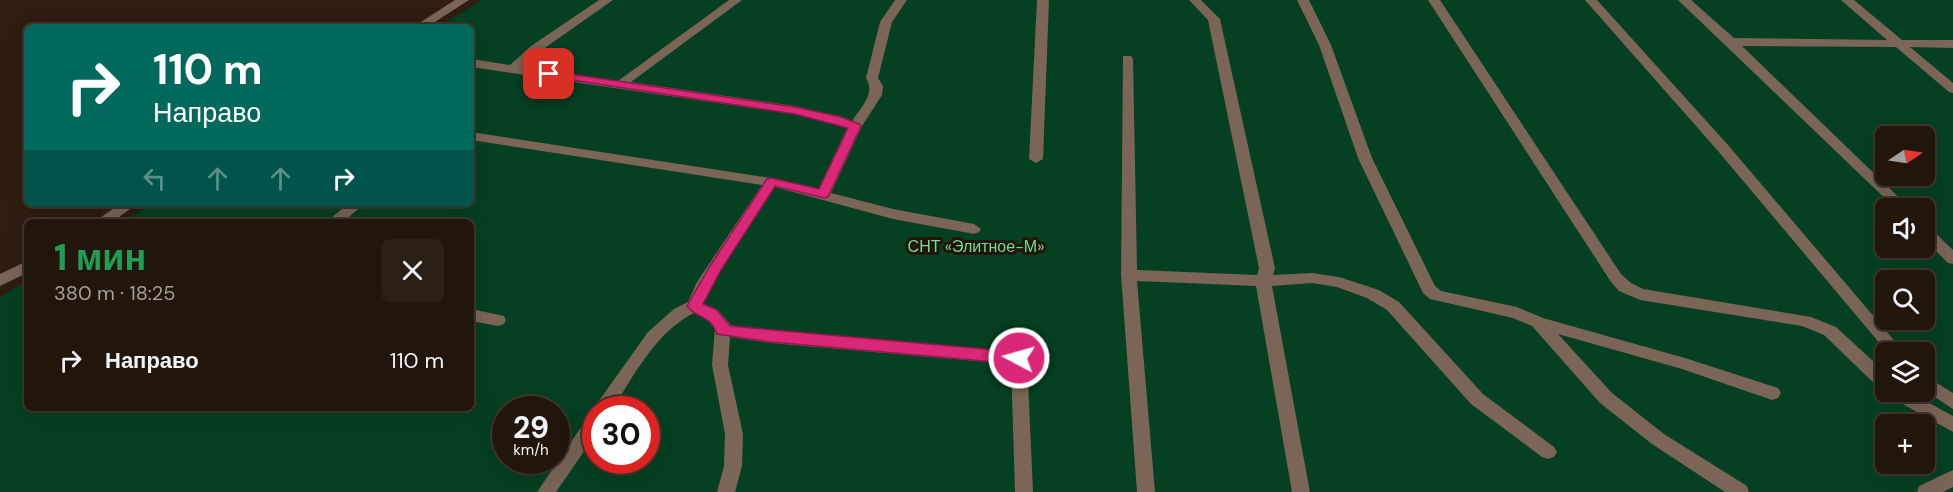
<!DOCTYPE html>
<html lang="ru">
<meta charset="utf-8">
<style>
:root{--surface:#22160c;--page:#2a1f15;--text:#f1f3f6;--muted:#a29f9d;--line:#3f352d}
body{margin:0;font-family:"DM Sans",sans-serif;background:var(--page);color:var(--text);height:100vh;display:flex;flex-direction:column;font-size:22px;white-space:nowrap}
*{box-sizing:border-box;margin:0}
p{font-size:20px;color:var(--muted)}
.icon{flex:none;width:33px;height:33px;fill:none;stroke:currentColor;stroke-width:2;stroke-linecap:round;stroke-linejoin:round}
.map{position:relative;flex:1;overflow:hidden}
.sheet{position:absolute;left:24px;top:219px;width:450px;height:192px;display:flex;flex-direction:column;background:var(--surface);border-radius:9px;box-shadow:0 6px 24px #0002,0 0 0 2px var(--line)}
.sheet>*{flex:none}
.guide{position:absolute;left:24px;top:24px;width:450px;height:183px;border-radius:9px;box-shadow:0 6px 24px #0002,0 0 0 2px var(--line);background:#00695c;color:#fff;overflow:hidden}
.needle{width:39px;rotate:77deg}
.fabs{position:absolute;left:1875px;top:126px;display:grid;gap:12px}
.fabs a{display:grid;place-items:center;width:60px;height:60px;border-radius:9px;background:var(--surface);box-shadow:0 6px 24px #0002,0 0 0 2px var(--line);font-size:30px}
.speed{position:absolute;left:492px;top:396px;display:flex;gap:12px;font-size:30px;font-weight:700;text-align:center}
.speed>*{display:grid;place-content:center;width:78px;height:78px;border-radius:50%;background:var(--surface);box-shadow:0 6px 24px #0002,0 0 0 2px var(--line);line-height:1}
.speed small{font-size:15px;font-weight:400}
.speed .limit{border:9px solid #d22;background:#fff;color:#111}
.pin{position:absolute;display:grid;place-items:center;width:51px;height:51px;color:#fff;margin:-26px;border-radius:12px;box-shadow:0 3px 9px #0006}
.me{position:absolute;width:66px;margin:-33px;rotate:276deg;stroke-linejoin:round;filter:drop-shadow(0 0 4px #0008)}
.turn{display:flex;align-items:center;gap:21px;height:126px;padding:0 30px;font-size:27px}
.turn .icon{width:78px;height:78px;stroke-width:2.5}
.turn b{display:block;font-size:42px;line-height:51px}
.lanes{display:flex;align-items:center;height:57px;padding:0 30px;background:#0003;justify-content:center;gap:30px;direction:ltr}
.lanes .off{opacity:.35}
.round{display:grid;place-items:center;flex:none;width:63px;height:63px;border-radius:9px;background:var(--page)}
.head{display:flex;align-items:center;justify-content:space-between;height:102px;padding:0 30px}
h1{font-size:36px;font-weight:800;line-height:45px;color:#1e9e55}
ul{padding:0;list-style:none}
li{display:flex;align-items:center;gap:18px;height:78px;padding:0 30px}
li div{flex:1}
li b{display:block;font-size:22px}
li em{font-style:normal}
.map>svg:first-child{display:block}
.green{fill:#044021;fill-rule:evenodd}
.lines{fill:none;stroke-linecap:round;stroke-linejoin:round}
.minor{fill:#7a6557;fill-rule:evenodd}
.route{fill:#db2777;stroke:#8e194d;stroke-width:1.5}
.labels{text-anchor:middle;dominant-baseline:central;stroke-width:6;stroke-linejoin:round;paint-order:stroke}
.park-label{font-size:16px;fill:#6edf98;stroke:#241307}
</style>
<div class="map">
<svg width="1953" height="492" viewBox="0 0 1953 492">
<rect width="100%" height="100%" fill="#2e1d10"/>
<path class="green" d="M482 0H1953V492H0V297L27 281V408H471V222H122L151 204H471V27H438ZM1886 136H1924V176H1886ZM1886 208H1924V248H1886ZM1886 280H1924V320H1886ZM1886 352H1924V392H1886ZM506 410H556V460H506ZM596 410H646V460H596ZM1886 424H1924V464H1886Z"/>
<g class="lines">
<g class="minor">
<path d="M455 0H469L427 27H413Z"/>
<path d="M599 0H613L539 52 523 67 618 81 729 0H742L631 82 795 106 852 121C861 107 876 94 866 78L880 22 895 0H907L892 22 878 78 883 86 882 95 862 126 831 193 893 209 974 224 981 229 979 232 974 234 893 219 775 187 710 287 703 304 718 310 731 325 771 331 1025 354 1027 358 1033 492H1015L1011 364 771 343 730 337 728 365 743 434 742 466 735 492H717L724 466 725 434 712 365 715 327 706 318 694 313C656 332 634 375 612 410H596V434L556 492H537L590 414 595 413 596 405 648 332 674 309 688 302 697 282 762 185 471 140V132L771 178 818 190 847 128 794 114 471 67V59L510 65 531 46Z"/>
<path d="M1037 0H1049L1043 159 1036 163 1029 159Z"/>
<path d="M1189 0H1201L1220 19 1275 268 1273 275 1312 273 1339 277 1379 290 1399 302 1483 394 1554 447 1557 452 1554 457 1548 459 1542 457 1471 404 1387 310 1367 298 1337 287 1312 283 1272 286 1310 492H1292L1256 286 1137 281 1155 492H1137L1121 275 1123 56H1131L1133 59 1137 270 1257 275 1259 268 1208 20Z"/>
<path d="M1297 0H1309L1331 45 1372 158 1435 286 1441 291 1517 307 1543 318 1685 358 1778 388 1781 393 1778 398 1772 400 1682 369 1558 334 1612 393 1664 434 1747 486 1749 492H1725L1652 444 1600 403 1532 326 1513 318 1430 299 1423 293 1358 158 1319 45Z"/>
<path d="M1428 0H1440L1621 274 1631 283 1643 289 1811 317 1836 327 1886 373V390L1880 389 1824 335 1802 326 1640 300 1619 291 1611 282Z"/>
<path d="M1585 0H1597L1728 145 1904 352H1887L1718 151Z"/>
<path d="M1678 0H1691L1734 38 1887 40 1841 0H1854L1902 40H1953V48L1910 47 1953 83V93L1949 92 1896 47 1742 46 1910 208H1895Z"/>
<path d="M120 204H137L112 222H94Z"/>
<path d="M348 204H364L343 222H326Z"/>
<path d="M1924 225 1929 227 1953 250V264L1948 263 1924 239Z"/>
<path d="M27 261V273L0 286V274Z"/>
<path d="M471 309 504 316 506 320 504 324 498 326 471 321Z"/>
<path d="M1924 375 1953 393V409L1924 390Z"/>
<path d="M1887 392H1909L1953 416V432L1890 397Z"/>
<path d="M1953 470V487L1943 492H1917L1919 486Z"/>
</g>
</g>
<path class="route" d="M549 71 795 107 841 117 859 124 861 126 828 197 824 198 775 186 721 270 703 304 717 310 730 326 1019 352 1025 354 1027 358 1025 362 1019 364 771 342 717 334C709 313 698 320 687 306L710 266 767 179 771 178 819 189 848 128 795 114 545 76V72Z"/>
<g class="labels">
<g class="park-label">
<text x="976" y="246">СНТ «Элитное-М»</text>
</g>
</g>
</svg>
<div class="fabs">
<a><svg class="needle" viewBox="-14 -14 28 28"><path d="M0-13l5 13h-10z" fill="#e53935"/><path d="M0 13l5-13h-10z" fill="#a29f9d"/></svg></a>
<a><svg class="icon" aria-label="sound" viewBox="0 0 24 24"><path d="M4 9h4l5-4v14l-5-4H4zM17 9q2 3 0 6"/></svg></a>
<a><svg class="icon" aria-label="search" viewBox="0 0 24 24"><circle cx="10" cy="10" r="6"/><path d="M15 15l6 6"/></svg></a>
<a><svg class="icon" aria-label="layers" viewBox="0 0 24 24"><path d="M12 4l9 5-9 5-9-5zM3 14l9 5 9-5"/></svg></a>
<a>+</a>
</div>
<div class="speed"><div>29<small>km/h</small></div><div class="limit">30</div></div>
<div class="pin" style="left:549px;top:74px;background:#d93025"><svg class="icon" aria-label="arrive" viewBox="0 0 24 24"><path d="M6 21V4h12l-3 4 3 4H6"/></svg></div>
<svg class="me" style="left:1019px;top:358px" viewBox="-20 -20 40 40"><circle r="17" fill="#db2777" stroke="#fff" stroke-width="3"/><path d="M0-11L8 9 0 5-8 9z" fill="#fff"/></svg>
<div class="guide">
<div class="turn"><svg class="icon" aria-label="right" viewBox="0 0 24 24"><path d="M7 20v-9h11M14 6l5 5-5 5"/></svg><div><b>110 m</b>Направо</div></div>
<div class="lanes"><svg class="icon off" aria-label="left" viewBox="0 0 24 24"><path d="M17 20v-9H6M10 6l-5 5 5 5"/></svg><svg class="icon off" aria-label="ahead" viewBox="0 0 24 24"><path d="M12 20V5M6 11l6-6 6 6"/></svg><svg class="icon off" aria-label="ahead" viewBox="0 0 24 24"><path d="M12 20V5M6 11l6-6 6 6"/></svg><svg class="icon" aria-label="right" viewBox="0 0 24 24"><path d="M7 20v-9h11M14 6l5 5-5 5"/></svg></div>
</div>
<section class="sheet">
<div class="head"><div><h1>1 мин</h1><p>380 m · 18:25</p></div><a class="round"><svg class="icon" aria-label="close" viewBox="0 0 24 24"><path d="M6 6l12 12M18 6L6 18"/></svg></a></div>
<ul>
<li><svg class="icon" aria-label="right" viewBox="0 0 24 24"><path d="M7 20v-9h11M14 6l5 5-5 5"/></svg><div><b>Направо</b></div><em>110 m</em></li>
</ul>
</section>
</div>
